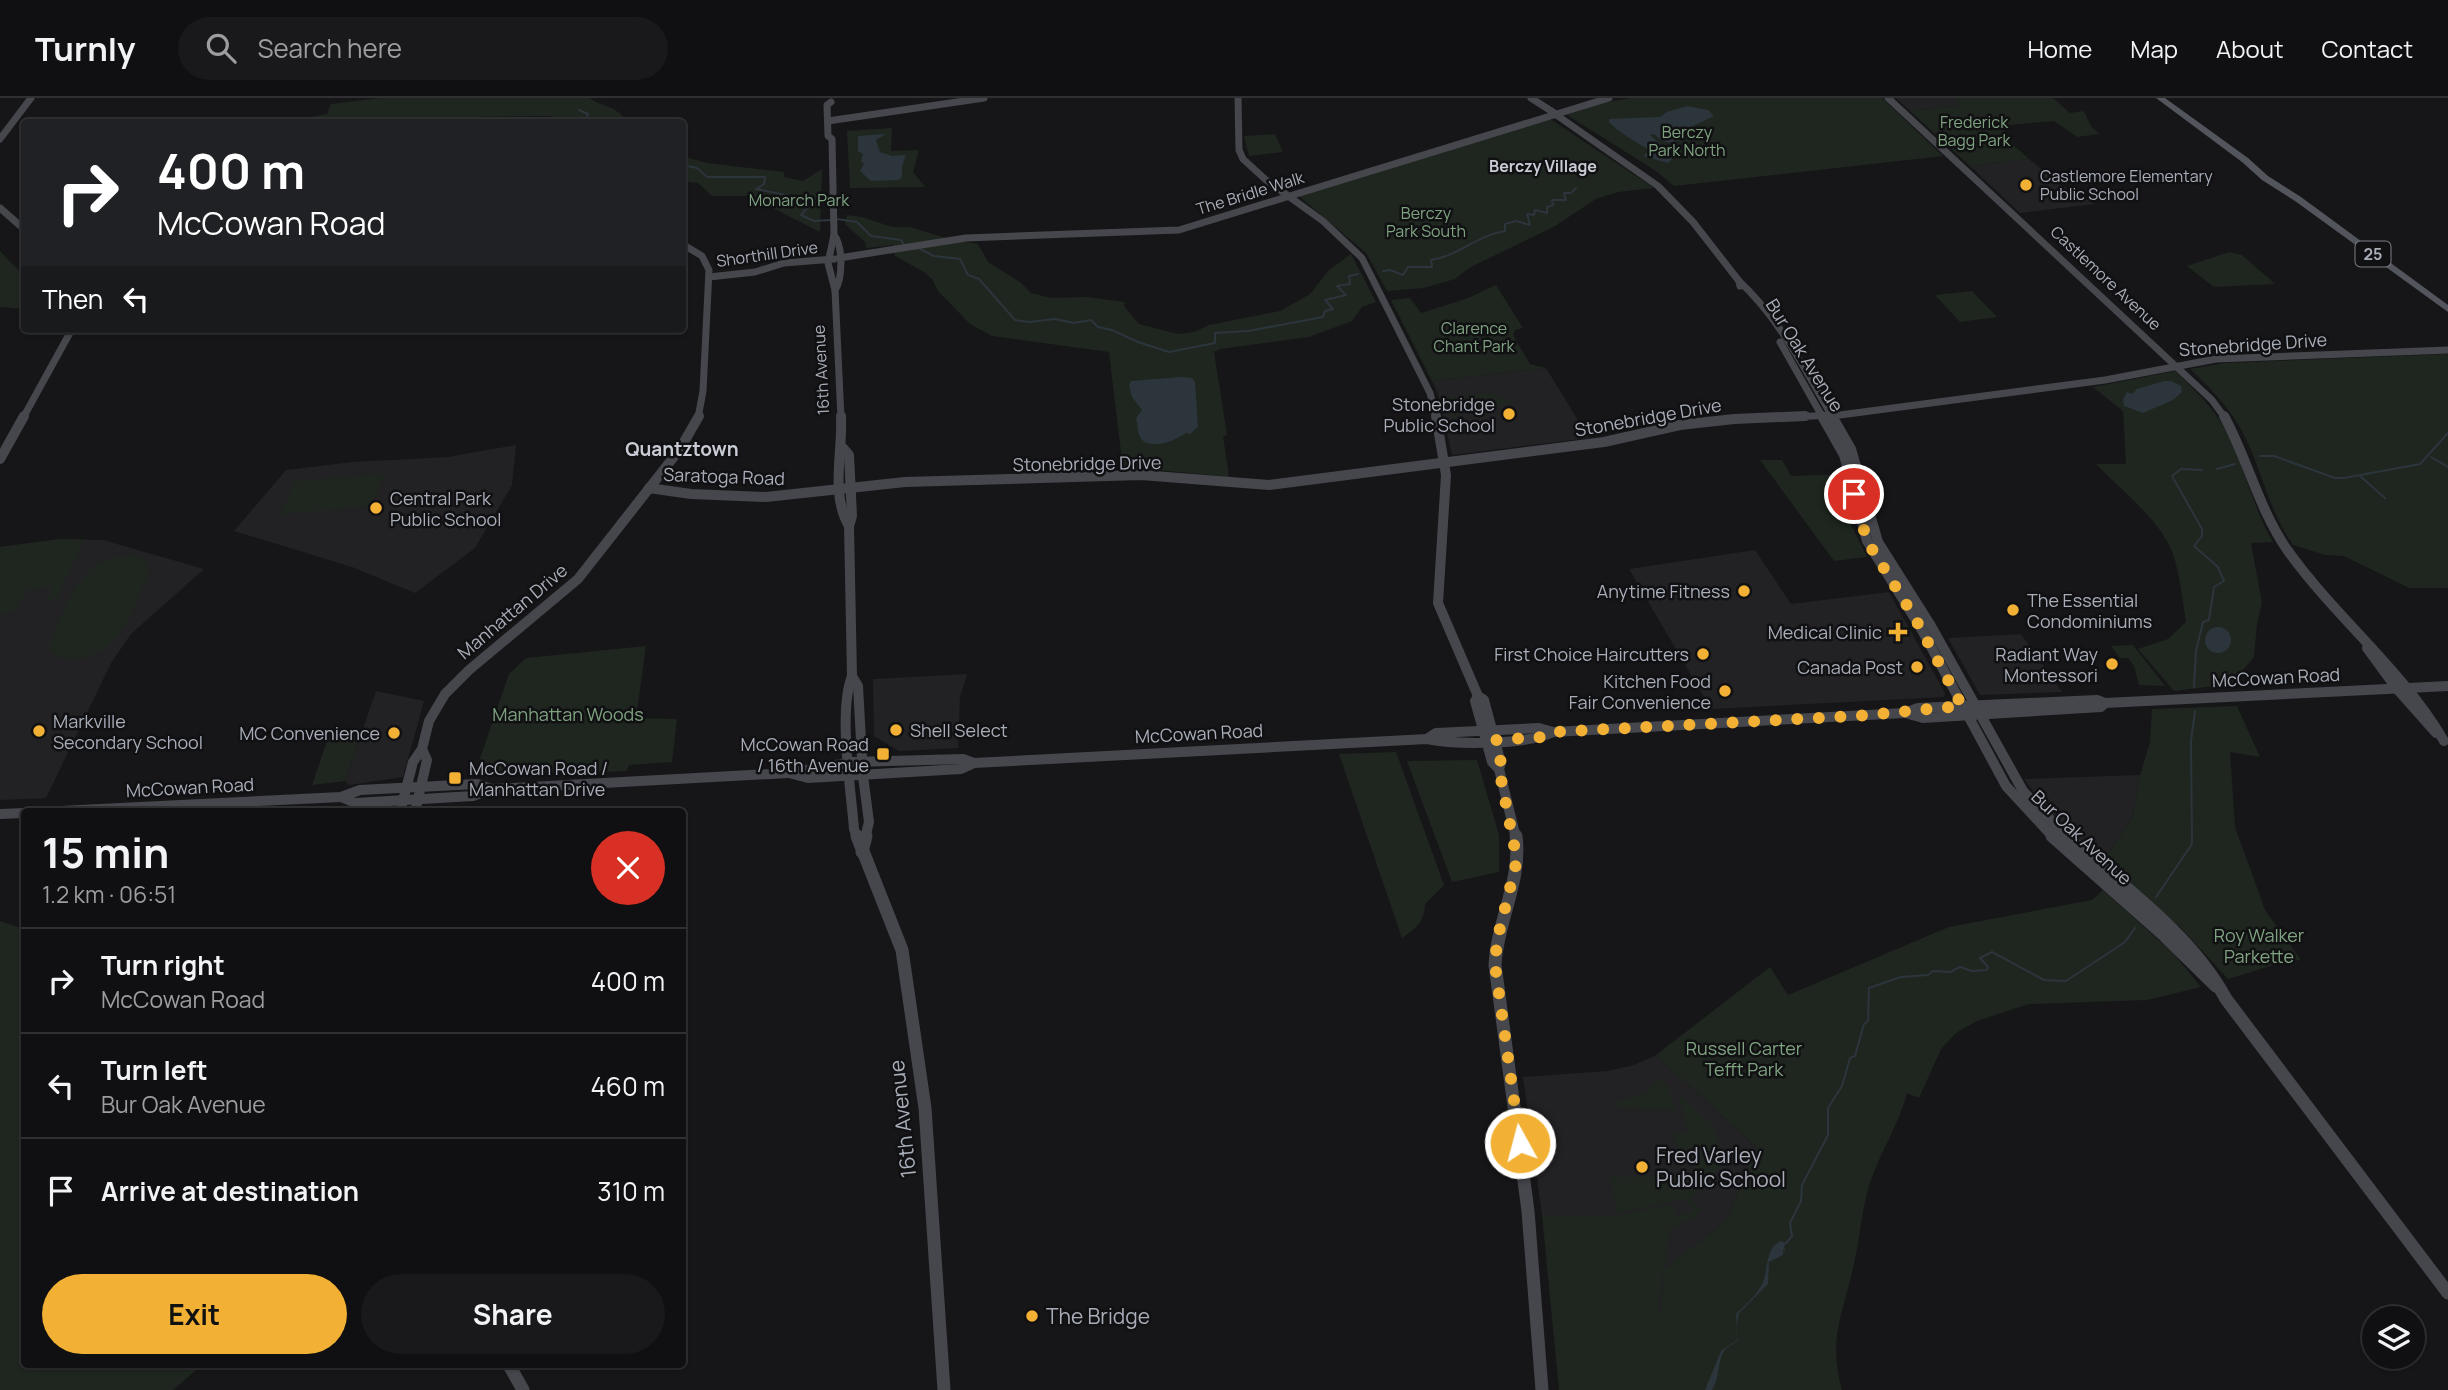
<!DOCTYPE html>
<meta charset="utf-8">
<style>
:root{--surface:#101012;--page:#19191b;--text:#f1f3f6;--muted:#9c9d9f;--line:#303032;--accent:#f2b134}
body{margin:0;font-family:Manrope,sans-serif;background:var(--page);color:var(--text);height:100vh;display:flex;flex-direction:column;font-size:26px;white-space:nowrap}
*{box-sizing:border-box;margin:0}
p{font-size:23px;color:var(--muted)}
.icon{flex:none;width:38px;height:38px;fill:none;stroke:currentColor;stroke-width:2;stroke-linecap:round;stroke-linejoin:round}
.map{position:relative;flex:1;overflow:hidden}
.side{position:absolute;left:21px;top:710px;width:665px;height:560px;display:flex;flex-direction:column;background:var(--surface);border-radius:7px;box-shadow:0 2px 5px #0004,0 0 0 2px var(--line)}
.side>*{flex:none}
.top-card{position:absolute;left:21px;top:21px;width:665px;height:214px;border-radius:7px;box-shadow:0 2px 5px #0004,0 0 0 2px var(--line);background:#202124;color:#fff;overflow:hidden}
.tools{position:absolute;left:2362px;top:1208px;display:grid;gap:14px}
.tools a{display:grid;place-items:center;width:63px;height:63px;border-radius:50%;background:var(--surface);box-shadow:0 2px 5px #0004,0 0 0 2px var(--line);font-size:35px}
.pin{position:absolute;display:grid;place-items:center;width:60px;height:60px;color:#fff;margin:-30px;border:4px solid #fff;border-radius:50%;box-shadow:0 2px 7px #0007}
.me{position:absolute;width:77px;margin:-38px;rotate:353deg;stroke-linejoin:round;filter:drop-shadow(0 0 5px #0008)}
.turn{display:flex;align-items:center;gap:24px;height:147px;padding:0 21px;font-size:32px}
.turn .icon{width:91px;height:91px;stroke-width:2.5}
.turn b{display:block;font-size:49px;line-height:60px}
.then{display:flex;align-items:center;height:66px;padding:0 21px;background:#0003;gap:14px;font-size:26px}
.round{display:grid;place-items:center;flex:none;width:74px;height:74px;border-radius:37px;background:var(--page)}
.head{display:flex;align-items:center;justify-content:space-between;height:119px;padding:0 21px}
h1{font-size:42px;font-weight:700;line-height:52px}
.primary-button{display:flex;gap:14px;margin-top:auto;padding:14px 21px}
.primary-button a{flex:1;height:80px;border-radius:42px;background:var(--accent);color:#111;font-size:28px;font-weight:700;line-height:80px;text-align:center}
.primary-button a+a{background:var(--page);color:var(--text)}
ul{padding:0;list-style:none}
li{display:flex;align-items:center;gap:21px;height:105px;padding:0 21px;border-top:2px solid var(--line)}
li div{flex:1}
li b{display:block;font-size:26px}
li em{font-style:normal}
header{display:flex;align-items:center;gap:42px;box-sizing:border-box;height:98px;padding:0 35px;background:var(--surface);border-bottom:2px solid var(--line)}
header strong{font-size:33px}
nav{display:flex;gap:38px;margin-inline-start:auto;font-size:24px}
.search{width:490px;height:63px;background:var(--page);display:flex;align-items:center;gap:18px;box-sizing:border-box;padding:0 24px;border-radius:38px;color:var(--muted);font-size:26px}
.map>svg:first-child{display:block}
.built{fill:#222225}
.green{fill:#1e261f}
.water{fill:#2c353c}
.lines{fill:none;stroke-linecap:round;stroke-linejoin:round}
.stream{stroke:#2c353c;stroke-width:2}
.secondary-far2{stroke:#45474d;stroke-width:7}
.secondary-far1{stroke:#45474d;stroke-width:10}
.secondary{stroke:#45474d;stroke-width:13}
.primary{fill:#53555c;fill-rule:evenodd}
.route{stroke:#f2b134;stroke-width:12;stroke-dasharray:0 21.6}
.poi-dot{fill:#f2b134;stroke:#111113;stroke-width:2.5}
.labels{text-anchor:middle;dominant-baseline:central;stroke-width:5;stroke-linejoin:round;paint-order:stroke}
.far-park-label{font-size:16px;fill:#7fa381;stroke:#111113}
.far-neighbourhood-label{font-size:16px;font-weight:bold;fill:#c9ccd4;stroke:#111113}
.far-poi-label{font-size:16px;fill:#a8adb8;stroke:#111113;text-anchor:start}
.far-street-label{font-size:16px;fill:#a8adb8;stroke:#111113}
.shield{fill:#111113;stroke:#7b7e86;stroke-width:2}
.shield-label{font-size:16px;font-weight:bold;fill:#a8adb8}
.street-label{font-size:18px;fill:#a8adb8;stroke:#111113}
.poi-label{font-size:18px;fill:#a8adb8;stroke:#111113;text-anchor:end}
.park-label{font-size:18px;fill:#7fa381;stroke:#111113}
.neighbourhood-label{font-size:19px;font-weight:bold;fill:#c9ccd4;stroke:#111113}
.near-street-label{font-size:21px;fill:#a8adb8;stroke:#111113}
.near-poi-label{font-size:21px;fill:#a8adb8;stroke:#111113;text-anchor:start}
</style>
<header>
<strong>Turnly</strong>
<div class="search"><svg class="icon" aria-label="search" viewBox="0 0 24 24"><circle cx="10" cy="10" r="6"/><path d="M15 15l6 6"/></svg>Search here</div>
<nav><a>Home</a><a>Map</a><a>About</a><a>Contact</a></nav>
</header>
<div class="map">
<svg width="2448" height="1292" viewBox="0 0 2448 1292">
<rect width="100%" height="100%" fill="#161618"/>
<g class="built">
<path d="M1896 0H1954L1963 7 1910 13Z"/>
<path d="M2029 61 2062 88 2095 106 2020 115 1970 68Z"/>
<path d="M1546 270 1589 340 1452 357 1438 296 1432 283Z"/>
<path d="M516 347 512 387 475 450 415 495 352 469 234 433 286 372 353 364 448 359Z"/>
<path d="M61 441 103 442 204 471 131 536 111 565 46 700 0 702V449Z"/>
<path d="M1755 452 1791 506 1889 494 1945 595 1944 599 1711 611 1629 471Z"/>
<path d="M2021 536 2062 594 1980 597 1948 540Z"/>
<path d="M967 576 960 599 958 650 899 653 874 638 873 581Z"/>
<path d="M376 593 424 603 403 679 349 687 345 683Z"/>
<path d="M2140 677 2133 718 2104 763 2048 713 2024 681Z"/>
<path d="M1656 957 1756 1049 1727 1122 1665 1171 1661 1215 1552 1211 1547 1153 1523 979 1608 973 1634 967Z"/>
</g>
<g class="green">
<path d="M380 0H590C602 10 616 6 627 24H566L565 22 550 18 444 19 411 24H281L327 16 331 6Z"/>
<path d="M1631 0H1882L1943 58 1674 88 1656 73 1567 17 1602 5Z"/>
<path d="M1954 0H2053L2070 15 2084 13 2091 28 2099 36 2077 39 2054 23 2007 27 2002 37 2029 61 1970 68 1910 13 1962 7Z"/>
<path d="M1550 21 1654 90 1618 94 1596 101 1555 128 1469 170 1455 181 1424 190 1387 193 1366 155 1299 98Z"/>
<path d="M892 30 891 53 919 52 913 74 925 89 850 90 847 33Z"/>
<path d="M1275 36 1283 54 1249 58 1244 38Z"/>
<path d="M682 58 707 65 784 74V79L803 83 822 71 820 134 749 98H712L698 85 683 83Z"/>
<path d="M847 117 862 119 892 129H910L949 141 978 146 988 164 1020 184 1031 195 1051 200 1087 199 1125 204 1124 208 1139 226 1178 236 1194 234 1209 227 1280 213 1310 196 1329 172 1351 156 1376 204 1362 209 1352 223 1309 239 1220 251 1214 254 1227 337 1223 338 1229 379 1148 371H1123L1109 254 992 238 970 226 938 193 932 181 924 174 895 158 893 147 866 150 865 144 845 126Z"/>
<path d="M0 153 24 178 23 211 0 209Z"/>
<path d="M2229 154 2242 157 2275 186 2214 189 2187 168Z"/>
<path d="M1496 187 1523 230 1515 232 1513 237 1530 266 1546 270 1432 283 1391 202 1410 200 1421 215 1468 200Z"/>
<path d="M1972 193 1997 219 1960 224 1935 197Z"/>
<path d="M2448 256V490H2409L2344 458 2325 457 2293 447C2271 416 2263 378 2247 343 2235 316 2212 291 2190 271L2225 265Z"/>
<path d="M2175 273C2195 292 2214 310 2227 335 2245 370 2253 410 2273 444L2251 445 2262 505 2257 525 2254 559 2231 586 2174 593 2138 551 2168 541 2186 524C2182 501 2180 475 2172 453 2157 419 2121 392 2096 366H2126L2123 313 2093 289Z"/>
<path d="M1489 295 1516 305 1466 312 1468 315 1458 316 1459 319 1455 320 1456 323H1452L1445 300Z"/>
<path d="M1760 362H1782L1791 378 1843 376 1852 429 1867 459 1834 463Z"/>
<path d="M384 376 372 408 281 416 296 383Z"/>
<path d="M61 441 84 442 57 499 46 504 53 489 28 492 16 513 0 517V449Z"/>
<path d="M138 458 149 465V473C135 507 123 555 80 560 68 561 58 562 49 552V546C68 506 81 452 138 458Z"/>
<path d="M2133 547 2165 588 2139 587 2134 568 2128 560H2120L2111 548Z"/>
<path d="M646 548 636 620 677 621 672 664 629 667 627 673 474 678 509 576 526 560Z"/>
<path d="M2237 608 2260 659 2230 654 2235 729 2265 812 2301 862 2284 864 2228 881 2181 830 2104 763 2133 718 2140 677 2150 644 2152 611Z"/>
<path d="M361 636 345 683 312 687 328 640Z"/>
<path d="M1396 654 1444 787 1425 806C1425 822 1416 831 1402 840L1339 656Z"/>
<path d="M1477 662 1499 737V774L1452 784 1407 663Z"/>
<path d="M2103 792 2173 855 2201 889 2147 902 2029 906 1977 923 1956 935 1941 951 1919 1000 1907 995C1899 1027 1880 1054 1870 1085 1861 1112 1860 1143 1853 1170 1842 1220 1828 1240 1842 1292H1559L1542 1117 1617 1118 1671 1106 1677 1118 1693 1114 1689 1102H1691L1703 1113 1670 1132 1657 1214 1661 1215 1664 1171 1727 1122 1756 1049 1656 957 1770 869 1788 897 1949 829 2092 802Z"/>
<path d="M0 823 24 831V1267H202L173 1292H0Z"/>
<path d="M1657 982H1661L1670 991 1675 1011 1614 1010 1616 1003 1645 995Z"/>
<path d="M1678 995 1715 1029 1723 1066 1691 1100 1617 1115 1610 1079 1696 1078 1692 1061H1680L1674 1035H1688Z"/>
</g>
<g class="water">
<path d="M1687 8 1708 12 1714 18 1685 32 1684 40C1672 47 1664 46 1654 36L1650 37 1670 55 1672 61 1668 65 1643 58 1650 52C1641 48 1616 32 1609 24V21L1660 19 1667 14Z"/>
<path d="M886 36 876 42 880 54 892 58 906 57 902 68V79L899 82 871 83 860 73 864 65 861 64 863 56 858 53V38Z"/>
<path d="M1181 279 1192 280 1195 284 1198 329 1190 336 1186 335C1176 342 1154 352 1142 342 1137 337 1138 326 1136 320L1142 312 1132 299 1129 287 1131 283Z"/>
<path d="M2164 283H2171L2181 288 2182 294 2173 302 2143 315 2124 308 2123 301 2127 294 2132 296 2137 291Z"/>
<circle cx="2218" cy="542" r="13"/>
<path d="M1781 1143 1786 1145 1784 1149 1786 1153 1783 1152V1157L1769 1164 1768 1186 1739 1215 1736 1233 1738 1242C1735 1245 1727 1249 1724 1253 1717 1264 1720 1280 1712 1292H1705L1721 1253 1737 1242 1736 1216C1745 1207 1756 1198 1762 1186 1769 1172 1764 1151 1781 1143Z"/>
</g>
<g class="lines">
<g class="stream">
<path d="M579 12 588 16 586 22 594 24"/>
<path d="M682 67 697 70 707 79H765L764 86 756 91 810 102 811 106 801 117 814 123 831 122"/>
<path d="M837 121 857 124 871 138 901 142 904 147"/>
<path d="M920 151 934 158 960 161 968 177 979 181 1015 222 1029 224 1055 221 1074 225 1091 222 1098 229 1112 232 1138 244 1169 254 1215 245V235L1248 233 1323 219 1325 213 1333 211 1325 202 1346 197 1337 188 1350 186 1349 178 1358 176"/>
<path d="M1383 173 1390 172 1403 177 1408 169H1432L1431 162C1458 158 1478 137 1505 133V126L1516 123 1530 127 1527 116 1534 117 1535 112 1547 115V109L1553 107 1552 102H1566L1564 95H1571L1576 90"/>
<path d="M2260 358H2274L2335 380H2344L2420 366 2448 335"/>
<path d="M2431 359 2448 369"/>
<path d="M2217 371 2235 366"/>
<path d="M2360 378 2385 400"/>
<path d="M2194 589 2196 553 2203 524 2209 522 2214 489 2224 483 2218 469 2194 448 2202 438V431L2172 378 2181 371 2202 372"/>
<path d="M2156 799 2192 746 2191 643 2195 613"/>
<path d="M1786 1145 1792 1138 1790 1125 1801 1103 1802 1087 1828 1037V1010L1842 988 1850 960 1855 958 1864 926 1868 923 1869 890 1901 879 1928 877 1933 873 1950 874 1960 869 1972 873 1987 872 1988 869 1980 860 1992 854 2044 882 2066 883 2125 844 2135 830"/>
</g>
<g class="secondary-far2">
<path d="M1238 0 1239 52 1243 61 1266 82 1323 123 1362 160 1430 295 1436 320"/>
<path d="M1531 0 1559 18"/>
<path d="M1888 0 2212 302 2225 320"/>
<path d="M831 4 827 7 828 38 832 41 834 137 828 165 835 192 841 320"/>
<path d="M1555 16 1658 88 1693 124 1739 183 1740 188"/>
<path d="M828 23 984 0"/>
<path d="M0 41 31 0"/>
<path d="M0 110 24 131"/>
<path d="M834 137C843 148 843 180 835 192"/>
<path d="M682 146 702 158 709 172 703 293 698 320"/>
<path d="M839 160 966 140 1179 132 1609 0"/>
<path d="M709 179 755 174 784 165 834 161"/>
<path d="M1739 183C1780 221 1805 272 1833 320"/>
<path d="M1780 244 1823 320"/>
<path d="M23 320 72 231"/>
<path d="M1758 320 1840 317 2105 282 2216 261 2448 252"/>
</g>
<g class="secondary-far1">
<path d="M841 318C843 354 830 396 849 428"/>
<path d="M1436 318 1446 377 1438 505 1478 598 1484 602 1501 665 1499 671 1516 740"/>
<path d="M1822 318 1844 357 1867 443 1923 534 2006 688 2054 740"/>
<path d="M1832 318 1851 351 1878 444 1931 528 2023 693 2068 740"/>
<path d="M2224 318C2248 362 2259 412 2288 453 2336 520 2403 572 2444 643"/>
<path d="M843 350 849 357 852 418 849 428 852 578C838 614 851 691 854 731L857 740"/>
<path d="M0 361 24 318"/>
<path d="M649 390 691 396 766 399 905 384 1141 377 1269 387 1604 344 1680 327 1734 321 1805 318"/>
<path d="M2367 550 2397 591 2436 635"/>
<path d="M852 578 858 588 863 678 869 724 865 740"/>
<path d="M1478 598 1475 603 1492 664 1499 671"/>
<path d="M1905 615 1923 620 2101 609 2105 605"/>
<path d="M1427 641 1436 635 1539 630 1553 634 1905 615 1918 610 2097 602 2105 605 2448 588"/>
<path d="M789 675 808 680 961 671 974 665 1427 641C1456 647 1527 647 1553 634"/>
<path d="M341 699 355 705 473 698 492 691 789 675 853 664 963 661 974 665"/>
<path d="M40 714 341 699 360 692 477 686 492 691"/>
<path d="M400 714 413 664 422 651 429 623 445 596 469 572 578 481 680 351 699 318"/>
<path d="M415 714 427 662 422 651"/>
<path d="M0 716 24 715"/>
</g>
<g class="secondary">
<path d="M857 738 902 852 925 1010 944 1292"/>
<path d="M1516 738C1522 783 1497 823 1495 867L1528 1113 1542 1292"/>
<path d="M2052 738 2165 838 2216 888"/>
<path d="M2066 738C2121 787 2191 836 2226 901L2448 1195"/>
<path d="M862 754 866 738"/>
<path d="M509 1267 523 1292"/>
</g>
<path class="primary" d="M2156 0H2165L2248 60 2268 78 2301 99 2448 207V214L2295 103 2262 82 2242 64Z"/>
</g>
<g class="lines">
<path class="route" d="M1520 1045 1495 867 1497 842 1517 762 1499 671 1501 665 1496 642 1543 639 1553 634 1856 618 1962 608 1916 522 1867 443 1854 396"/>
</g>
<g class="poi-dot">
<circle cx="2026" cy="87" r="7"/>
<circle cx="1509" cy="316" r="7"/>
<circle cx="376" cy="410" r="7"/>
<circle cx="1744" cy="493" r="7"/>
<circle cx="2013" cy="512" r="7"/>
<path d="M1894.5 523.5h7v7h7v7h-7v7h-7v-7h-7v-7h7z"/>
<circle cx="1703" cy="556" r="7"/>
<circle cx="2112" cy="566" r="7"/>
<circle cx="1917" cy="569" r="7"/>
<circle cx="1725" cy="593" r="7"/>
<circle cx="896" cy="632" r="7"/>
<circle cx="39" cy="633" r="7"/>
<circle cx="394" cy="635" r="7"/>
<rect x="876" y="649" width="14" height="14" rx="3.5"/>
<rect x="448" y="673" width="14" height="14" rx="3.5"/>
<circle cx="1642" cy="1069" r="7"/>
<circle cx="1032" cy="1218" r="7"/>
</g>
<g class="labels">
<g class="far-park-label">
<text x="1974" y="24">Frederick<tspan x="1974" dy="18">Bagg Park</tspan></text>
<text x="1687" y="34">Berczy<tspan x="1687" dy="18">Park North</tspan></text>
<text x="799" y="102">Monarch Park</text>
<text x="1426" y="115">Berczy<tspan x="1426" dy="18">Park South</tspan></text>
<text x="1474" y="230">Clarence<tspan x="1474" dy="18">Chant Park</tspan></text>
</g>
<g class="far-neighbourhood-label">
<text x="1543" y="68">Berczy Village</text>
</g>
<g class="far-poi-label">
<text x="2040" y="78">Castlemore Elementary<tspan x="2040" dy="18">Public School</tspan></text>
</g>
<g class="far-street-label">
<text transform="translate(1250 95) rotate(-17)">The Bridle Walk</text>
<text transform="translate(767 156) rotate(-8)">Shorthill Drive</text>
<text transform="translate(2106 180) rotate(43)">Castlemore Avenue</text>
<text transform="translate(821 272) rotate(-93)">16th Avenue</text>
</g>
<rect class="shield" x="2355.5" y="143.5" width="35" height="25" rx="5"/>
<g class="shield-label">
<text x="2373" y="156">25</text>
</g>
<g class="street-label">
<text transform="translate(2253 246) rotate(-4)">Stonebridge Drive</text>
<text transform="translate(1805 257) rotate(58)">Bur Oak Avenue</text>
<text transform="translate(1648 319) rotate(-10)">Stonebridge Drive</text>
<text transform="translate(1087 365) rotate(-1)">Stonebridge Drive</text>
<text transform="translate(724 378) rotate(2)">Saratoga Road</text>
<text transform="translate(512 513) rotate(-40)">Manhattan Drive</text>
<text transform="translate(2276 579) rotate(-3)">McCowan Road</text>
<text transform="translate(1199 635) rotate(-3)">McCowan Road</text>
<text transform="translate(190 689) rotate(-3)">McCowan Road</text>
<text transform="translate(2082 739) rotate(43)">Bur Oak Avenue</text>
</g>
<g class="poi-label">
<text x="1495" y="306">Stonebridge<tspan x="1495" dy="21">Public School</tspan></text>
<text x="390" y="400" text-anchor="start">Central Park<tspan x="390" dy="21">Public School</tspan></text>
<text x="1730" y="493">Anytime Fitness</text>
<text x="2027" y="502" text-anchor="start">The Essential<tspan x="2027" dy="21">Condominiums</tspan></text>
<text x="1882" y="534">Medical Clinic</text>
<text x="1689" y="556">First Choice Haircutters</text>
<text x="2098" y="556">Radiant Way<tspan x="2098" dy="21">Montessori</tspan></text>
<text x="1903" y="569">Canada Post</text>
<text x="1711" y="583">Kitchen Food<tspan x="1711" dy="21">Fair Convenience</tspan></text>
<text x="53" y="623" text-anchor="start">Markville<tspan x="53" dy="21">Secondary School</tspan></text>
<text x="910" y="632" text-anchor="start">Shell Select</text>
<text x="380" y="635">MC Convenience</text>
<text x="869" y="646">McCowan Road<tspan x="869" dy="21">/ 16th Avenue</tspan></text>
<text x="469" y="670" text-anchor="start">McCowan Road /<tspan x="469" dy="21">Manhattan Drive</tspan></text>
</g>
<g class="park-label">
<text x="568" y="616">Manhattan Woods</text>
<text x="2259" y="837">Roy Walker<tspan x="2259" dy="21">Parkette</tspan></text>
<text x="1744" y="950">Russell Carter<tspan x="1744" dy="21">Tefft Park</tspan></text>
</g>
<g class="neighbourhood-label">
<text x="682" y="351">Quantztown</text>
</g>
<g class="near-street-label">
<text transform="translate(902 1021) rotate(-96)">16th Avenue</text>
</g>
<g class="near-poi-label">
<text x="1656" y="1057">Fred Varley<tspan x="1656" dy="24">Public School</tspan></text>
<text x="1046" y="1218">The Bridge</text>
</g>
</g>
</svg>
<div class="tools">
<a><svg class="icon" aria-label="layers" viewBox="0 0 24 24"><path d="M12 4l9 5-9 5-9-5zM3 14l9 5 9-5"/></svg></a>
</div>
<div class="pin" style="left:1854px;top:396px;background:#d93025"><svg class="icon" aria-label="arrive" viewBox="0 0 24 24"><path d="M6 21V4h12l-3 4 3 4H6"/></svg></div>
<svg class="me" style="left:1520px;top:1045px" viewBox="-20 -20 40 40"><circle r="17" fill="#f2b134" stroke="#fff" stroke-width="3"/><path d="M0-11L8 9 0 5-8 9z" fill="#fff"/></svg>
<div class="top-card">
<div class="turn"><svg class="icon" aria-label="right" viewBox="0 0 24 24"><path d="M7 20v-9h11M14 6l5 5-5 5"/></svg><div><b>400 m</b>McCowan Road</div></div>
<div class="then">Then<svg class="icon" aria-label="left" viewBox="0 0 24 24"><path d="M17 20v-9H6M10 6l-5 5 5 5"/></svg></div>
</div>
<section class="side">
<div class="head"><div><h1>15 min</h1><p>1.2 km · 06:51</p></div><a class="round" style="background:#d93025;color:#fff"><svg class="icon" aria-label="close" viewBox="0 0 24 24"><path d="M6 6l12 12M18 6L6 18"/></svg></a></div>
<ul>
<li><svg class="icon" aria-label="right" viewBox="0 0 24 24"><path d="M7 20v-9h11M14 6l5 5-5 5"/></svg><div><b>Turn right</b><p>McCowan Road</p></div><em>400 m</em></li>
<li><svg class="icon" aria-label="left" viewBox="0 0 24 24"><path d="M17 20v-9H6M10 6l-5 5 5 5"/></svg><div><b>Turn left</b><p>Bur Oak Avenue</p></div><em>460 m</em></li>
<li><svg class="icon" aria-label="arrive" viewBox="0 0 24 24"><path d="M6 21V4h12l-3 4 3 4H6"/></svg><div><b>Arrive at destination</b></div><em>310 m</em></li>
</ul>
<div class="primary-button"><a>Exit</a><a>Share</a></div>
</section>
</div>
